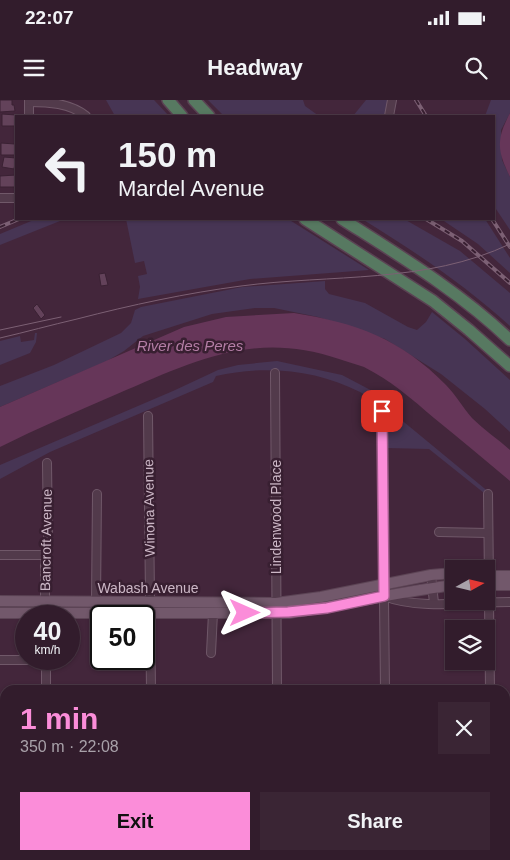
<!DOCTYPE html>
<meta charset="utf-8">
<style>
:root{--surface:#321c2c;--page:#3a2534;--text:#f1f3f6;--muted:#a8a1a9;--line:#4d3a48;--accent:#fb8dd9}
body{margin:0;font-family:Arial,sans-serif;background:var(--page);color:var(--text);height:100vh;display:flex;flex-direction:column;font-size:19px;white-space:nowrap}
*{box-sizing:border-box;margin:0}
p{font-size:16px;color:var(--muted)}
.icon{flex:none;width:28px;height:28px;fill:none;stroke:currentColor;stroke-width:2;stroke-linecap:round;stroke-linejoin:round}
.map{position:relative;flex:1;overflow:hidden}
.sheet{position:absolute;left:0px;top:585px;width:510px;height:175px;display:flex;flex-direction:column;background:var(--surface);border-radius:15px 15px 0 0;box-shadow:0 1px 4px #0004,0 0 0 1px var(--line)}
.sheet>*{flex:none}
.banner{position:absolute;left:15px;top:15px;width:480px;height:105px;border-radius:0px;box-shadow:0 1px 4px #0004,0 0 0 1px var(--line);background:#321c2c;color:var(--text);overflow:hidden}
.needle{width:32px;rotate:82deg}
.controls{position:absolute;left:445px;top:460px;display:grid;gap:10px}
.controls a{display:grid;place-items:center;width:50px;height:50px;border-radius:0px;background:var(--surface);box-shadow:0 1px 4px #0004,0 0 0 1px var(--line);font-size:25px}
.speed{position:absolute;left:15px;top:505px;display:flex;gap:10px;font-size:25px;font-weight:700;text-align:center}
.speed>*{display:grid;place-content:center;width:65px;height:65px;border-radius:50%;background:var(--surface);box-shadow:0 1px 4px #0004,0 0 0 1px var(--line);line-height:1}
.speed small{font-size:12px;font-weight:400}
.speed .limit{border:2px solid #111;border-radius:8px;background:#fff;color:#111}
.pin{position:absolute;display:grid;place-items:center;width:42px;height:42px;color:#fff;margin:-21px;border-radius:10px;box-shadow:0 2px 8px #0006}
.me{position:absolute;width:55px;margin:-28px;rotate:90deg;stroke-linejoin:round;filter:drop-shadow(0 0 4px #0008)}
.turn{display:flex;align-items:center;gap:18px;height:105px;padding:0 20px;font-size:22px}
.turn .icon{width:65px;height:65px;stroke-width:2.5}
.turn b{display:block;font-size:35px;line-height:42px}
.round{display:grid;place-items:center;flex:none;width:52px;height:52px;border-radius:0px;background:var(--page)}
.overview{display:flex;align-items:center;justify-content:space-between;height:85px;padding:0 20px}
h1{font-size:30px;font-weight:700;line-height:38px;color:var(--accent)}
.cta{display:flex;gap:10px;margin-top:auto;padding:10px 20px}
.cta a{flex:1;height:58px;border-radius:0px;background:var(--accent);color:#111;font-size:20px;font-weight:700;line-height:58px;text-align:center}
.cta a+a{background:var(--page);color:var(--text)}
.status{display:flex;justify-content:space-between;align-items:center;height:35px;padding:0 25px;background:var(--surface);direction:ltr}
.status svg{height:14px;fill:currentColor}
header{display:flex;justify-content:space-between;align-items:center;height:65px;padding:0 20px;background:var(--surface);font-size:22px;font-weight:700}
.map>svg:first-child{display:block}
.green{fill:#473554}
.water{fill:#663659}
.building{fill:#63425a;stroke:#3a2133}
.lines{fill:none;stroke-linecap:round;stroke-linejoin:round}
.minor-casing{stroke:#705869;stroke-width:10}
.major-casing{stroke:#5c4455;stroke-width:12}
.highway-casing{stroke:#5a4253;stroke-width:14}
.minor{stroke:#523a4b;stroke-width:8}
.major{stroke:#72586b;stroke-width:10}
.highway{stroke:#577961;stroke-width:11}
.tram{stroke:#7c6074;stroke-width:1}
.rail-casing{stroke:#7c6074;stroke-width:4}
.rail{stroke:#381f31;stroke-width:2;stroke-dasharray:5.5;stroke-linecap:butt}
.route-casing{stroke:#a35c8d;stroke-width:12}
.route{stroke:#fb8dd9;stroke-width:9}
.labels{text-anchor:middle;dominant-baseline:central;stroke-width:5;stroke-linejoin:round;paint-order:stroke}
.street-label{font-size:14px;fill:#ccb7c6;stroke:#381f31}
.water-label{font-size:15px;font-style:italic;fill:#b47ea6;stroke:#381f31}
</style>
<div class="status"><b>22:07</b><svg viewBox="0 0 49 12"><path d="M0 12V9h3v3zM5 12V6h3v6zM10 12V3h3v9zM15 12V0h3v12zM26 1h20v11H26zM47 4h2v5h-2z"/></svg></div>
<header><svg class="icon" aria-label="menu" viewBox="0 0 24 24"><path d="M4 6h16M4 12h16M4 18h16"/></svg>Headway<svg class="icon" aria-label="search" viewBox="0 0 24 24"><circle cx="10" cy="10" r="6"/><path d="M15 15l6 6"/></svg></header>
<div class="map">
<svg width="510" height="760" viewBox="0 0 510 760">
<rect width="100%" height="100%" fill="#43263b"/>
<g class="green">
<path d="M106 0H154L169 16H115Z"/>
<path d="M208 0H303L305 6 319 16H224Z"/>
<path d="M366 0H389L386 16H353Z"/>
<path d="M491 0H510V13L501 30 502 60 510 77V130L494 106V16H485Z"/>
<path d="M36 119H65L0 145V134Z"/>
<path d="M126 119H288L369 170 250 179 138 199 140 187 138 176 147 174 144 161 135 163Z"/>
<path d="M362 119H404L460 151 510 193V226C465 185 414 151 362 119Z"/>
<path d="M441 119H485L510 158V173L478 144Z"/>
<path d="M325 181V189L329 194 365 203 408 227 417 230 426 222 432 212 465 239 510 280V332L485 309 441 274 385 239 318 217 274 208H255L212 214 143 236 124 251 107 261 0 307V286L54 265 121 233 131 223 135 210 141 207 242 187Z"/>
<path d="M35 233H37L36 242 30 253 0 265V241L20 236 21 242 34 240Z"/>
<path d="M277 261 342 275 380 295 376 301 378 306C372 302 366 295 360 292 316 269 263 265 216 276L213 282 50 352 0 379V365L173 291 218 270 238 265Z"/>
<path d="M389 312 393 313 490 393H484L429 349 387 348V314Z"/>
</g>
<g class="water">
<path d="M510 13V77C497 50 496 40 510 13Z"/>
<path d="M294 213C357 223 401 239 446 285 456 295 463 308 472 318 484 330 498 339 510 350V381C485 360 460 339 434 318 412 299 390 280 364 267 356 264 347 262 339 259 254 230 194 261 117 294 78 311 38 328 0 347V307L184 227 226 217Z"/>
</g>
<g class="building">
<path d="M0 0H12V5H14L15 11 0 12Z"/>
<path d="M2 14 16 15 15 26H2Z"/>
<path d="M1 43 15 44V55H1Z"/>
<path d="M4 57 16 58 14 69 2 67Z"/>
<path d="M16 75V87H0V76Z"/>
<path d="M105 173 108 185 101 186 99 174Z"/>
<path d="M37 204 45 215 41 219 33 208Z"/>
<path d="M309 755H319V759H346L347 755H356V760H309Z"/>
</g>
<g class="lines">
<defs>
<g id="minor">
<path d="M29 0V16"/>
<path d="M29 2C48 2 70 3 86 16"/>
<path d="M389 16 392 0"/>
<path d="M0 98H16"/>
<path d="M275 273 277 590"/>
<path d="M382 311 385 590"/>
<path d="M148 316 151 590"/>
<path d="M488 394 489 480"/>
<path d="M439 432 488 433"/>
<path d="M0 455H46"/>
<path d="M431 475 434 503"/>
<path d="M384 496C418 510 472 502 510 502"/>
<path d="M96 502 97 394"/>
<path d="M489 502 490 590"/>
<path d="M45 507V466L48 437 47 363"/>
<path d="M211 553 213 513"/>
<path d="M46 559V590"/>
<path d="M0 560H46"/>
<path d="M47 755V760"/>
<path d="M152 755V760"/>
<path d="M278 755V760"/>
<path d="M296 755 298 760"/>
<path d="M387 755V760"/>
<path d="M492 755V760"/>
<path d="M367 760V755"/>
</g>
<g id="major">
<path d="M486 476H510"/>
<path d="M486 485H510"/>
<path d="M0 501 276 503 321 497 431 475 454 473"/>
<path d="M0 513H289C344 505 398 492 454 485"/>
</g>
<g id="highway">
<path d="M168 0 182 16"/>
<path d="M194 0 209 16"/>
<path d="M305 119 433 201 469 230 510 266"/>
<path d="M342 119C400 156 460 192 510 240"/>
</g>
</defs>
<use href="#minor" class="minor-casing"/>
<use href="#major" class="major-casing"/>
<use href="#highway" class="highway-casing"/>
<use href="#minor" class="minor"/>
<use href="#major" class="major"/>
<use href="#highway" class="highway"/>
<g class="tram">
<path d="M0 230 61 217"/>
<path d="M0 238C26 232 51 225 77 219 131 205 187 193 241 186 331 174 426 184 510 144"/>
</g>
<defs>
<g id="rail">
<path d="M416 0 426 16"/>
<path d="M426 119 462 141 510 183"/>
<path d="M492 119 510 147"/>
<path d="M0 127 19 119"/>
</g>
</defs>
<use href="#rail" class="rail-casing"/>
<use href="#rail" class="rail"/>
</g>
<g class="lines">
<defs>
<path id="route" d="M245 513 288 512 327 508 384 496 382 311"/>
</defs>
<use href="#route" class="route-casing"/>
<use href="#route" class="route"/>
</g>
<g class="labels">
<g class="street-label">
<text transform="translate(149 408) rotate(-91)">Winona Avenue</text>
<text transform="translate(276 417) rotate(-90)">Lindenwood Place</text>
<text transform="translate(46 440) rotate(-89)">Bancroft Avenue</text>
<text x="148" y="488">Wabash Avenue</text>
</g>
<g class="water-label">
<text x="190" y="245">River des Peres</text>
</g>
</g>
</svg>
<div class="controls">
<a><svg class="needle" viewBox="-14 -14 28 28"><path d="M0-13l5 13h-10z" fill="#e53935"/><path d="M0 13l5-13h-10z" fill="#a8a1a9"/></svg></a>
<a><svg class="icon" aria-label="layers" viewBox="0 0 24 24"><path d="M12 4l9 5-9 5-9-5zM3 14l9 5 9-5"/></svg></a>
</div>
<div class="speed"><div>40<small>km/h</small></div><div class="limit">50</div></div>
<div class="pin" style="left:382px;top:311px;background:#d93025"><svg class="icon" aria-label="arrive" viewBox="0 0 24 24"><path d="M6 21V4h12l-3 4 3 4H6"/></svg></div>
<svg class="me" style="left:245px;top:513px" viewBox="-20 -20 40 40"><path d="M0-17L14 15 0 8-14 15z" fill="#fb8dd9" stroke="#fff" stroke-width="4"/></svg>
<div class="banner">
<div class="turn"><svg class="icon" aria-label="left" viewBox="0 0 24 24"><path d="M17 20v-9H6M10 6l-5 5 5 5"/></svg><div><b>150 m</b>Mardel Avenue</div></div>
</div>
<section class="sheet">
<div class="overview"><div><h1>1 min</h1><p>350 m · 22:08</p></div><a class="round"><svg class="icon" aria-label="close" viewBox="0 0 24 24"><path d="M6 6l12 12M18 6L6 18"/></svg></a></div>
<div class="cta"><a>Exit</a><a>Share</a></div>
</section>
</div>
